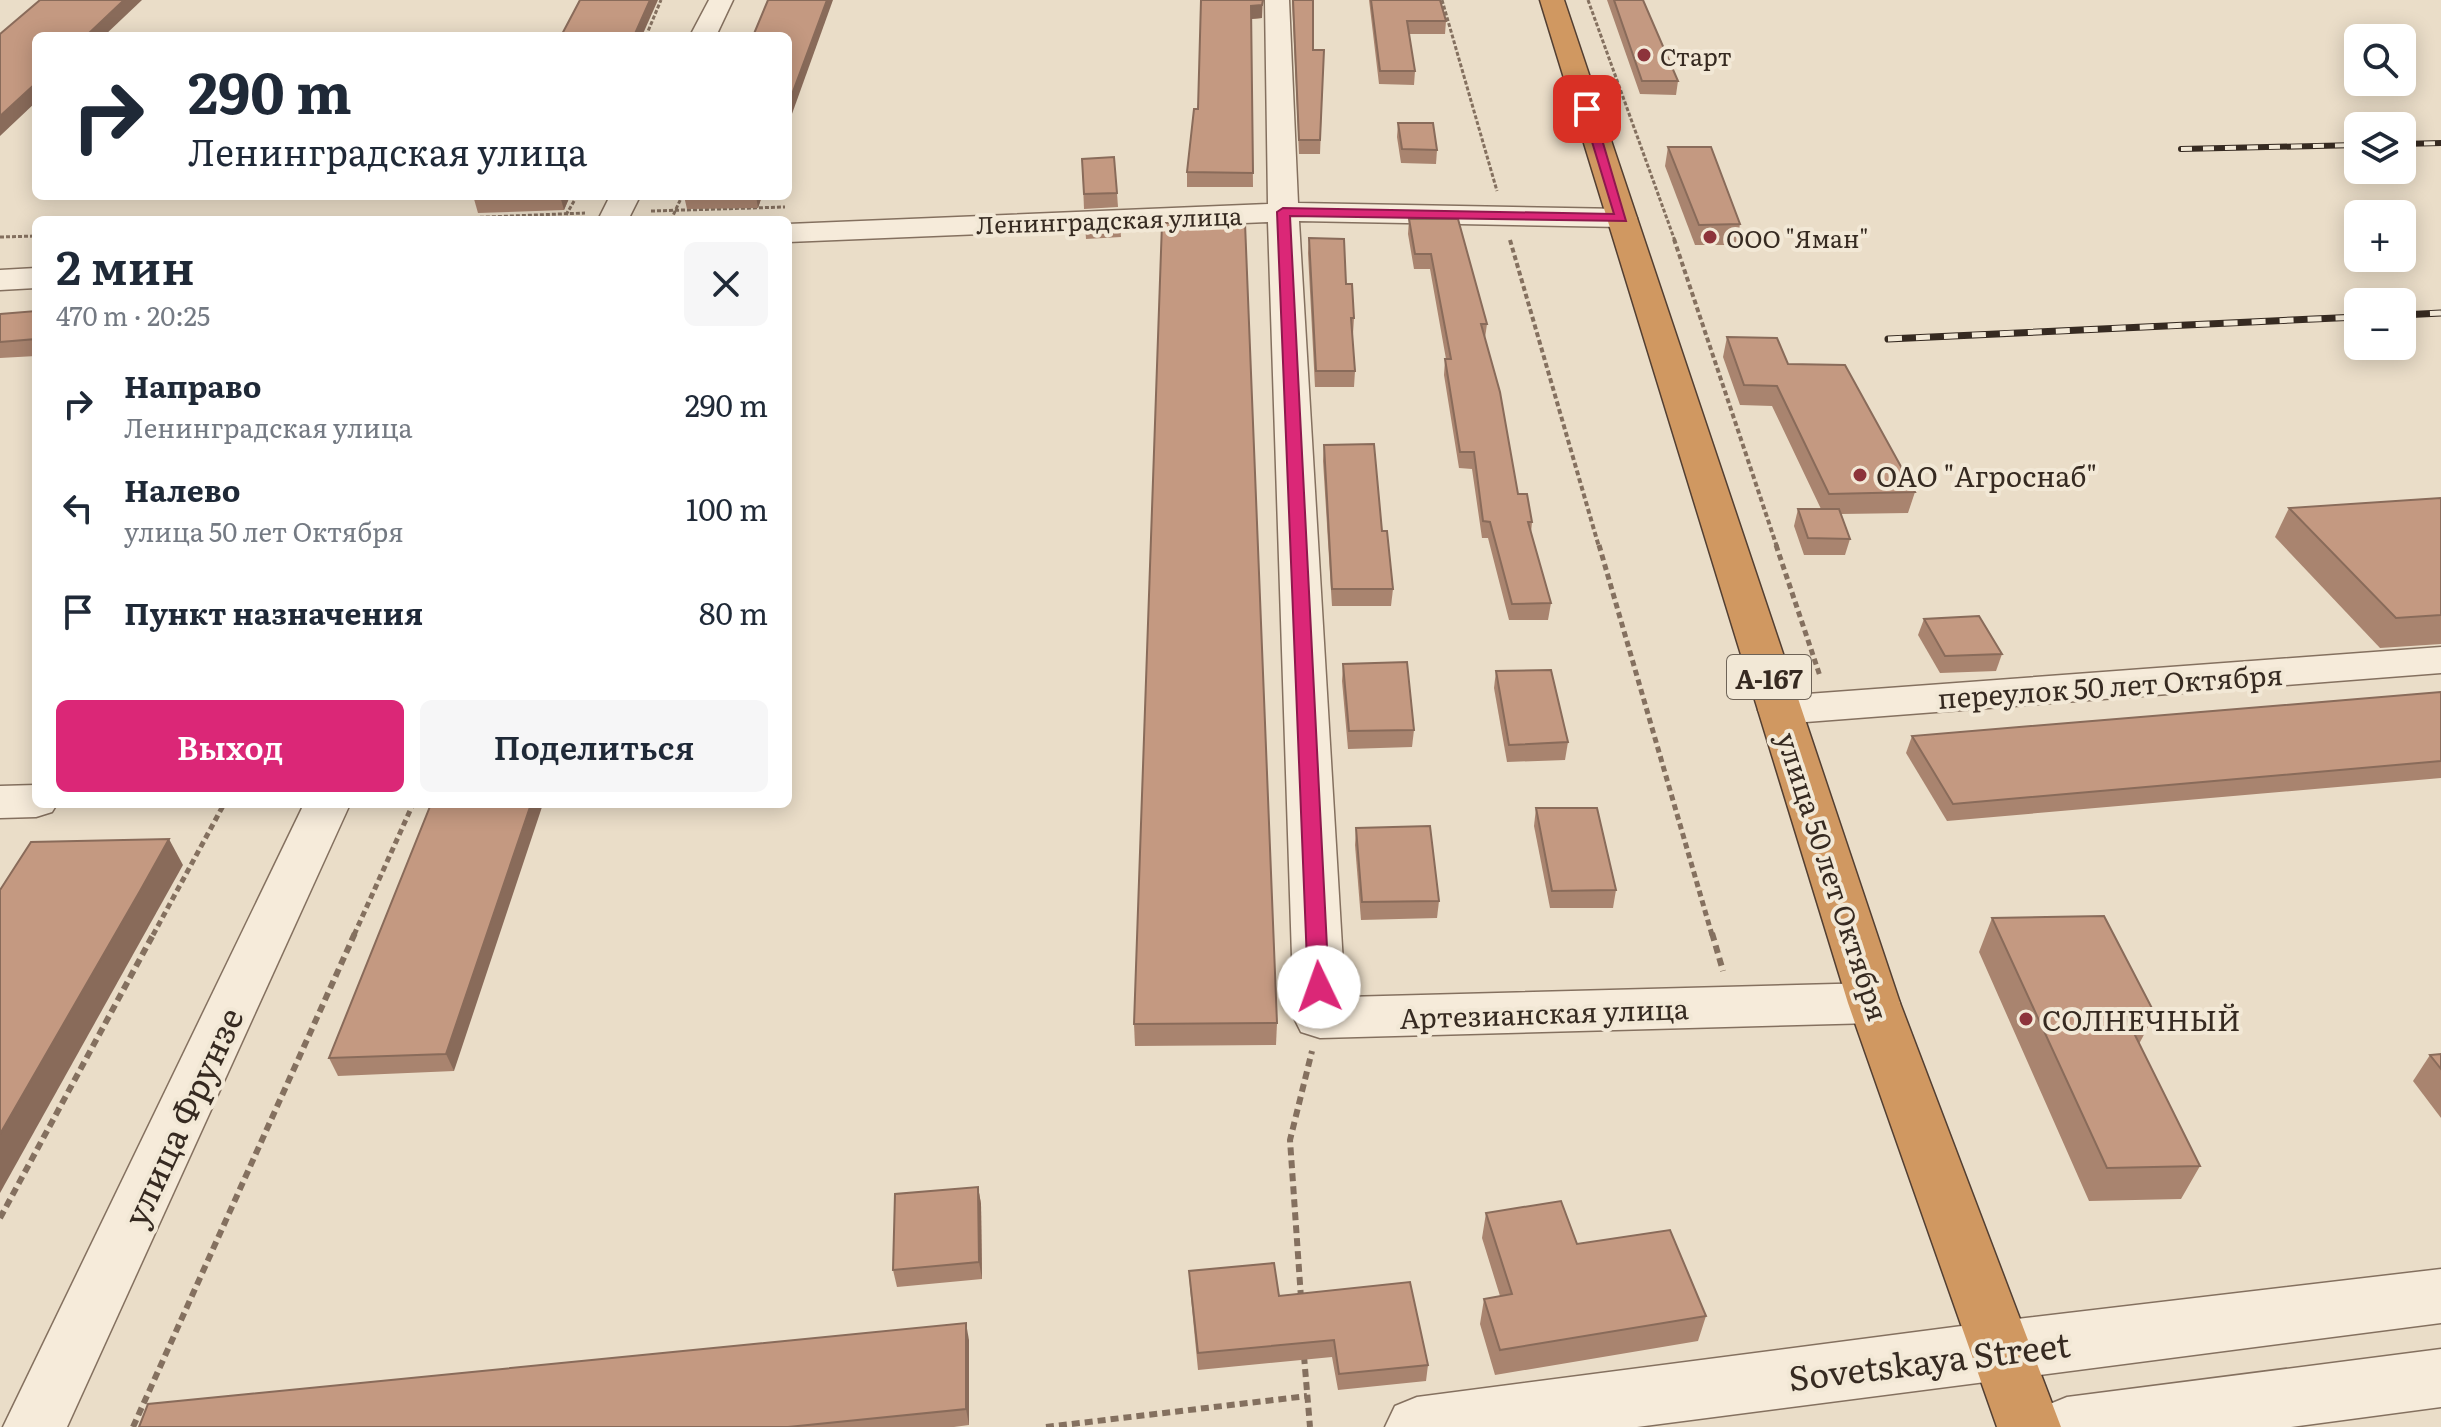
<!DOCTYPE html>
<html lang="ru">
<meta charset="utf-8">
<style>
:root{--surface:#fff;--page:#f6f6f7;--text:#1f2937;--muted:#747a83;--accent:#db2777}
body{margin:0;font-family:Literata,serif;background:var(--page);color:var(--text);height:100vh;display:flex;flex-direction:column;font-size:30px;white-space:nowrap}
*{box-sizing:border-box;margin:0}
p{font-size:26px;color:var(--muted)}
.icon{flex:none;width:44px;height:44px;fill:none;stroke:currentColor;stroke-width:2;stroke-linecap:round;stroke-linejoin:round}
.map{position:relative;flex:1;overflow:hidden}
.side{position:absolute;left:32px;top:216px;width:760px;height:592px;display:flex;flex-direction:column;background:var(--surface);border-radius:12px;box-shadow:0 4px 20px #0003}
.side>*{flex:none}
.hud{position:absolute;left:32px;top:32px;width:760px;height:168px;border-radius:12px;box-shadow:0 4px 20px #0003;background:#fff;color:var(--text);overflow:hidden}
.tools{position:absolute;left:2344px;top:24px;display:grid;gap:16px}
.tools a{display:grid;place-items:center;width:72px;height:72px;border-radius:12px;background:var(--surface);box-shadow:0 4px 20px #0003;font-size:40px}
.pin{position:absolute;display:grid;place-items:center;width:68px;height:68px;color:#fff;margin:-34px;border-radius:16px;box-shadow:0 4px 12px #0006}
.me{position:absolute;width:88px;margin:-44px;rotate:357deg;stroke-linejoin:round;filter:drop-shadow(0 0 6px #0008)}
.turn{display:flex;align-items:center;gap:28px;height:168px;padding:0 24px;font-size:36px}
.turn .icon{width:104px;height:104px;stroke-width:2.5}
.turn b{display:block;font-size:56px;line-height:68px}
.round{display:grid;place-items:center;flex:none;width:84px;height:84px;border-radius:12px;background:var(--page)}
.headline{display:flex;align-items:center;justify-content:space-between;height:136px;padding:0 24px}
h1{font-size:48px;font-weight:600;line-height:60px}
.action{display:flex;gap:16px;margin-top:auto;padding:16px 24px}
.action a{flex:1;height:92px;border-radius:12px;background:var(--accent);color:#fff;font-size:32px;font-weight:600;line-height:92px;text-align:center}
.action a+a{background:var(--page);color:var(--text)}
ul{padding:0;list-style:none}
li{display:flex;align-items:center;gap:24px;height:104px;padding:0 24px}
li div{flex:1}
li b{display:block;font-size:30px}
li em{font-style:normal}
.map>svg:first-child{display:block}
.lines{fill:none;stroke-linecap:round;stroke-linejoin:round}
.minor-casing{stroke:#84705f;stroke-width:3}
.highway-casing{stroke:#533f32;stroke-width:3}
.path-far3{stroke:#84705f;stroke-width:3;stroke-dasharray:4 2;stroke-linecap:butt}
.path-far2{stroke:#84705f;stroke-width:4;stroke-dasharray:5 3;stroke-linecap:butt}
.path-far1{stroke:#84705f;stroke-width:5;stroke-dasharray:6 4;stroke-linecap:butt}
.path{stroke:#84705f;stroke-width:6;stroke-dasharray:8 5;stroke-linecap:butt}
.minor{fill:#f6ebda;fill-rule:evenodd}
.highway{fill:#d09861;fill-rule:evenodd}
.rail-far1-casing{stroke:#362a21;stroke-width:6}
.rail-casing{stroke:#362a21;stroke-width:7}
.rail-far1{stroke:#f2e8d6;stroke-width:4;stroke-dasharray:11;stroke-linecap:butt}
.rail{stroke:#f2e8d6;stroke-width:5;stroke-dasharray:14;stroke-linecap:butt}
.wall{fill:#a9846f}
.shaded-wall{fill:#896b5a}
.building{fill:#c49981;stroke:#896b5a;stroke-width:2}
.route{fill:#db2777;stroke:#8e194d;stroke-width:2}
.poi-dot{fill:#8d343b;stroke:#f2e8d6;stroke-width:3}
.labels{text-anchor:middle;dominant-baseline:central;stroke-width:8;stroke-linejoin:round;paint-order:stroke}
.far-poi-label{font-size:24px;fill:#362a21;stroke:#f2e8d6;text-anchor:start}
.far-street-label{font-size:24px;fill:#362a21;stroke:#f2e8d6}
.shield{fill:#f2e8d6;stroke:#6e6357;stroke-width:2}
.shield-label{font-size:26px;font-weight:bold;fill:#362a21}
.poi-label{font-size:28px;fill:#362a21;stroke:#f2e8d6;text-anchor:start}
.street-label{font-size:28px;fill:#362a21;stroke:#f2e8d6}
.near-street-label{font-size:34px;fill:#362a21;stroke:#f2e8d6}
</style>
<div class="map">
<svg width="2441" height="1427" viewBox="0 0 2441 1427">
<rect width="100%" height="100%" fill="#eaddc8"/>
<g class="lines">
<defs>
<g id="minor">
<path d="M709 0H733L716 36H690Z"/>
<path d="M1265 0H1289L1298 203 1622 209 1633 212 1637 218 1633 224 1622 227 1299 221 1345 997 1874 983 1892 989 1900 1003 1892 1017 1874 1023 1320 1038 1301 1032 1294 1018 1268 222 788 242V224L1268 204Z"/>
<path d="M610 196H640L628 220H598Z"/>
<path d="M36 268V288L0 290V270Z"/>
<path d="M2441 647V673L1780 724 1764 720 1758 710 1764 700 1780 696Z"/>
<path d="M36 785V804H57L52 812 36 817 0 818V786Z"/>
<path d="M304 804H350L67 1427H3Z"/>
<path d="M2441 1269V1323L1637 1427H1385L1395 1406 1417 1397 2000 1321Z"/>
<path d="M2441 1349V1407L2291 1427H2035L2045 1406 2067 1397Z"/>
</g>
<path id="highway" d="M1540 0H1564L1900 1003 2061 1427H1997L1848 1003Z"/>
</defs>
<use href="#minor" class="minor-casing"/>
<use href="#highway" class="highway-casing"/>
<g class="path-far3">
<path d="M1442 0 1497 191"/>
<path d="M1588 0 1675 241"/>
<path d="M646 36 661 0"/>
<path d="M651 211 785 207"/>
<path d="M414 220 585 213"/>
<path d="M563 220 577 196"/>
<path d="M671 220 682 196"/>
<path d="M0 237 36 236"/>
</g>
<g class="path-far2">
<path d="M1674 239 1777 547"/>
<path d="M1510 240 1599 547"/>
</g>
<g class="path-far1">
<path d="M1599 545 1712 935"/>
<path d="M1776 545 1820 676"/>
<path d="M153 935 224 804"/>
<path d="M354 935 413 804"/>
</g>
<g class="path">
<path d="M1712 933 1723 971"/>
<path d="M0 1218 154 933"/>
<path d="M1301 1298 1290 1140 1312 1051"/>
<path d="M1304 1356 1310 1427"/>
<path d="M133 1427 355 933"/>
<path d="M1046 1427 1307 1396"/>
</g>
<use href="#minor" class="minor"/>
<use href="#highway" class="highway"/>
<defs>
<g id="rail-far1">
<path d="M2402 144 2441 143"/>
<path d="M2181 149 2358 145"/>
</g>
<g id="rail">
<path d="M2402 315 2441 313"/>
<path d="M1888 339 2358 317"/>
</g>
</defs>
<use href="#rail-far1" class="rail-far1-casing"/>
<use href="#rail" class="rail-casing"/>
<use href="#rail-far1" class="rail-far1"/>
<use href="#rail" class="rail"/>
</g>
<g class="wall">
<path d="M1201 0H1263L1262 18 1251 19 1253 187H1187V172L1194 109H1198Z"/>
<path d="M1292 0H1313V50H1324L1320 154H1299Z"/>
<path d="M1369 0H1440L1446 21 1445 34H1409L1415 71 1414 85 1379 84Z"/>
<path d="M1603 0H1643L1678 81 1676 95 1640 94 1607 0Z"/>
<path d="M1398 123 1437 150 1436 164 1401 163 1397 137Z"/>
<path d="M1668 147 1740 224 1736 245H1695L1665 166Z"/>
<path d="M1082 159 1117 193 1118 207 1084 209Z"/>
<path d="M476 196H570L564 210 478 213 474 199Z"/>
<path d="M684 196H762L758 208 687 209Z"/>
<path d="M1409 219 1487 324 1485 338 1518 494 1532 522 1531 533 1551 603 1548 620H1509L1488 538H1482L1472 469 1459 468 1444 375 1445 359H1446L1430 269H1414L1408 234Z"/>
<path d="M1120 224 1121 237 1086 239 1085 225Z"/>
<path d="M1309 238 1346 284 1354 318 1353 334H1352L1355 371 1354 387H1315L1308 253Z"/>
<path d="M36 311V356L0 358V314Z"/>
<path d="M1727 337 1788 364 1915 492 1908 513 1841 514 1850 539 1845 555H1804L1794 526 1798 509H1821L1772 406 1740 405 1723 357Z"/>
<path d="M1324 445 1382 531 1393 589 1391 606H1332L1323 461Z"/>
<path d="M2441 498V644L2380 648 2275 537 2289 508Z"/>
<path d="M1924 619 2002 654 1996 671 1940 673 1918 635Z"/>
<path d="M1343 664 1414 730 1412 747 1348 749 1342 681Z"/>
<path d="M1496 671 1568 742 1565 760 1507 762 1494 688Z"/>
<path d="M2441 692V778L1947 821 1906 753 1912 736Z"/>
<path d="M431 804 454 1071 338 1076 329 1058Z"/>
<path d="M1536 808 1616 890 1613 908H1550L1534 826Z"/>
<path d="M1356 828 1439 901 1437 918 1361 920 1355 845Z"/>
<path d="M1992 918 2155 1014 2139 1044 2200 1166 2181 1199 2089 1201 1979 952Z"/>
<path d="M1277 1023 1276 1045 1135 1046 1134 1024Z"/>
<path d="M2441 1054V1118L2413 1081 2430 1055Z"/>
<path d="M978 1187 981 1204 982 1279 897 1287 893 1270Z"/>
<path d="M1486 1213 1577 1244 1706 1316 1698 1341 1495 1375 1480 1324 1484 1299 1500 1296 1482 1238Z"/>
<path d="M1189 1271 1279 1296 1428 1365 1426 1381 1338 1390 1332 1357 1198 1370 1190 1288Z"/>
<path d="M969 1340V1425L954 1427H139Z"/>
</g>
<g class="shaded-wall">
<path d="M124 0H142L104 36H86Z"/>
<path d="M650 0H658L642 36H634Z"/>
<path d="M827 0H833L788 125V105Z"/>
<path d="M1262 5V18L1251 19V6Z"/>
<path d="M36 83V102L0 136V116Z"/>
<path d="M560 196H570L564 210Z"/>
<path d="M756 196H762L758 208Z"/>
<path d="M531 804H543L454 1071 446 1054Z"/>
<path d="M169 839 183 865 0 1193V1134Z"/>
<path d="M978 1187 981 1204 982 1279 979 1262Z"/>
<path d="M966 1323 969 1340V1425L966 1409Z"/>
</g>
<g class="building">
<path d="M40 0H124L86 36H36V83L0 116V34Z"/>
<path d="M580 0H650L634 36H561Z"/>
<path d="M768 0H827L788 105V36H753Z"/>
<path d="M1201 0H1263L1262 5 1251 6 1253 173 1187 172 1194 109H1198Z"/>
<path d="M1293 0H1313V50H1324L1320 140H1299Z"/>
<path d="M1371 0H1440L1446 21H1407L1415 71H1380Z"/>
<path d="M1614 0H1643L1678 81H1642Z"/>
<path d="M1398 123H1433L1437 150 1402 149Z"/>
<path d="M1668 147H1711L1740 224 1699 225Z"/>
<path d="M1114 157 1117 193 1084 194 1082 159Z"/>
<path d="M476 196H558L474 199Z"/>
<path d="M1409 219H1458L1487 324H1481L1500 392 1518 494H1527L1532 522H1528L1551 603 1512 604 1490 522 1483 521 1474 452H1460L1445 359H1451L1431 254H1415Z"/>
<path d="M1162 223H1245L1277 1023 1134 1024Z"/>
<path d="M1120 224 1121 230 1086 231 1085 225Z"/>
<path d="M1309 238 1344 239 1346 284H1352L1354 318H1351L1355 371H1316Z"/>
<path d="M36 311V339L0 342V314Z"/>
<path d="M1727 337 1777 338 1788 364 1845 365 1915 492 1829 494 1777 386 1744 385Z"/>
<path d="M1374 444 1382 531H1387L1393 589H1332L1324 445Z"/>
<path d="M2441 498V615L2396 618 2289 508Z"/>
<path d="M1798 509H1839L1850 539 1808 538Z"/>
<path d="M1979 616 2002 654 1945 656 1924 619Z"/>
<path d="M1407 662 1414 730 1349 731 1343 664Z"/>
<path d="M1551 670 1568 742 1509 745 1496 671Z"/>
<path d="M2441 692V761L1953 804 1912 736Z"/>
<path d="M431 804H531L446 1054 329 1058Z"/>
<path d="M1536 808H1597L1616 890 1552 891Z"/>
<path d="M1430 826 1439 901 1362 902 1356 828Z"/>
<path d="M169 839 140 891 0 1134V890L31 842Z"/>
<path d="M2104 916 2155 1014 2125 1015 2200 1166 2107 1168 1992 918Z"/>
<path d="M2441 1054V1069L2430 1055Z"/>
<path d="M978 1187 979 1262 893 1270 895 1194Z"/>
<path d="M1561 1201 1577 1244 1670 1230 1706 1316 1500 1350 1484 1299 1512 1294 1486 1213Z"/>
<path d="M1274 1263 1279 1296 1410 1282 1428 1365 1339 1374 1334 1340 1198 1353 1189 1271Z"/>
<path d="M966 1323V1409L788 1427H139L148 1404Z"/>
</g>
<path class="route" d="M1587 106 1593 109 1626 221 1290 216 1329 987 1319 995 1308 987 1277 212 1283 208 1614 214 1582 109Z"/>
<g class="poi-dot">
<circle cx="1644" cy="55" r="8"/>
<circle cx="1710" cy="237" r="8"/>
<circle cx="1860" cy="475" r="8"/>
<circle cx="2026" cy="1019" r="8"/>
</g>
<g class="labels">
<g class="far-poi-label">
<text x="1660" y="55">Старт</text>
<text x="1726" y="237">ООО "Яман"</text>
</g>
<g class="far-street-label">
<text transform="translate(1109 219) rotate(-2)">Ленинградская улица</text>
</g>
<rect class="shield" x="1727" y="655" width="84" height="44" rx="6"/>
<g class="shield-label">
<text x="1769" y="677">А-167</text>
</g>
<g class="poi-label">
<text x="1876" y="475">ОАО "Агроснаб"</text>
<text x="2042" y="1019">СОЛНЕЧНЫЙ</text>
</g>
<g class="street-label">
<text transform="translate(2110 685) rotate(-4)">переулок 50 лет Октября</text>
<text transform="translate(1834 876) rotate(72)">улица 50 лет Октября</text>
<text transform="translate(1544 1012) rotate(-2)">Артезианская улица</text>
</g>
<g class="near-street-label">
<text transform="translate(181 1116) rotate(-65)">улица Фрунзе</text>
<text transform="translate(1929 1359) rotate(-7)">Sovetskaya Street</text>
</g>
</g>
</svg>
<div class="tools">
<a><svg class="icon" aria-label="search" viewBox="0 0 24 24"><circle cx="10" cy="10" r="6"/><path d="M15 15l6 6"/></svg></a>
<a><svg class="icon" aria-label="layers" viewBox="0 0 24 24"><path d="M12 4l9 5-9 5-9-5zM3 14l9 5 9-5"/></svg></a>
<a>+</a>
<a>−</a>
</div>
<div class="pin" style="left:1587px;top:109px;background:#d93025"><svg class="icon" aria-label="arrive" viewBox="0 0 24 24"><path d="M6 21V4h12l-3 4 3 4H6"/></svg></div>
<svg class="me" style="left:1319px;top:987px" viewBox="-20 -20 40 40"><circle r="19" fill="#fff"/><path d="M0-13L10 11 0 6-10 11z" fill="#db2777"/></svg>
<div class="hud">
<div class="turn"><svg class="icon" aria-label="right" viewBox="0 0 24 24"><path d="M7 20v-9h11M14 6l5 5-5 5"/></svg><div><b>290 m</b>Ленинградская улица</div></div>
</div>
<section class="side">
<div class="headline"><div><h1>2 мин</h1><p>470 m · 20:25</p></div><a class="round"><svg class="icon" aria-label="close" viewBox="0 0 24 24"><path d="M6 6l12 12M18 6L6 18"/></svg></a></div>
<ul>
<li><svg class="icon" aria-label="right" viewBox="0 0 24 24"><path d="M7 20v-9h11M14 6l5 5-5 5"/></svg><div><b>Направо</b><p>Ленинградская улица</p></div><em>290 m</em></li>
<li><svg class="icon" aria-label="left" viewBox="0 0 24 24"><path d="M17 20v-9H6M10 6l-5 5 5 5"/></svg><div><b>Налево</b><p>улица 50 лет Октября</p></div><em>100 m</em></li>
<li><svg class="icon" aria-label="arrive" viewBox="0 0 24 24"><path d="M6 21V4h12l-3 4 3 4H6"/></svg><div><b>Пункт назначения</b></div><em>80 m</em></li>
</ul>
<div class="action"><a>Выход</a><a>Поделиться</a></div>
</section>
</div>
